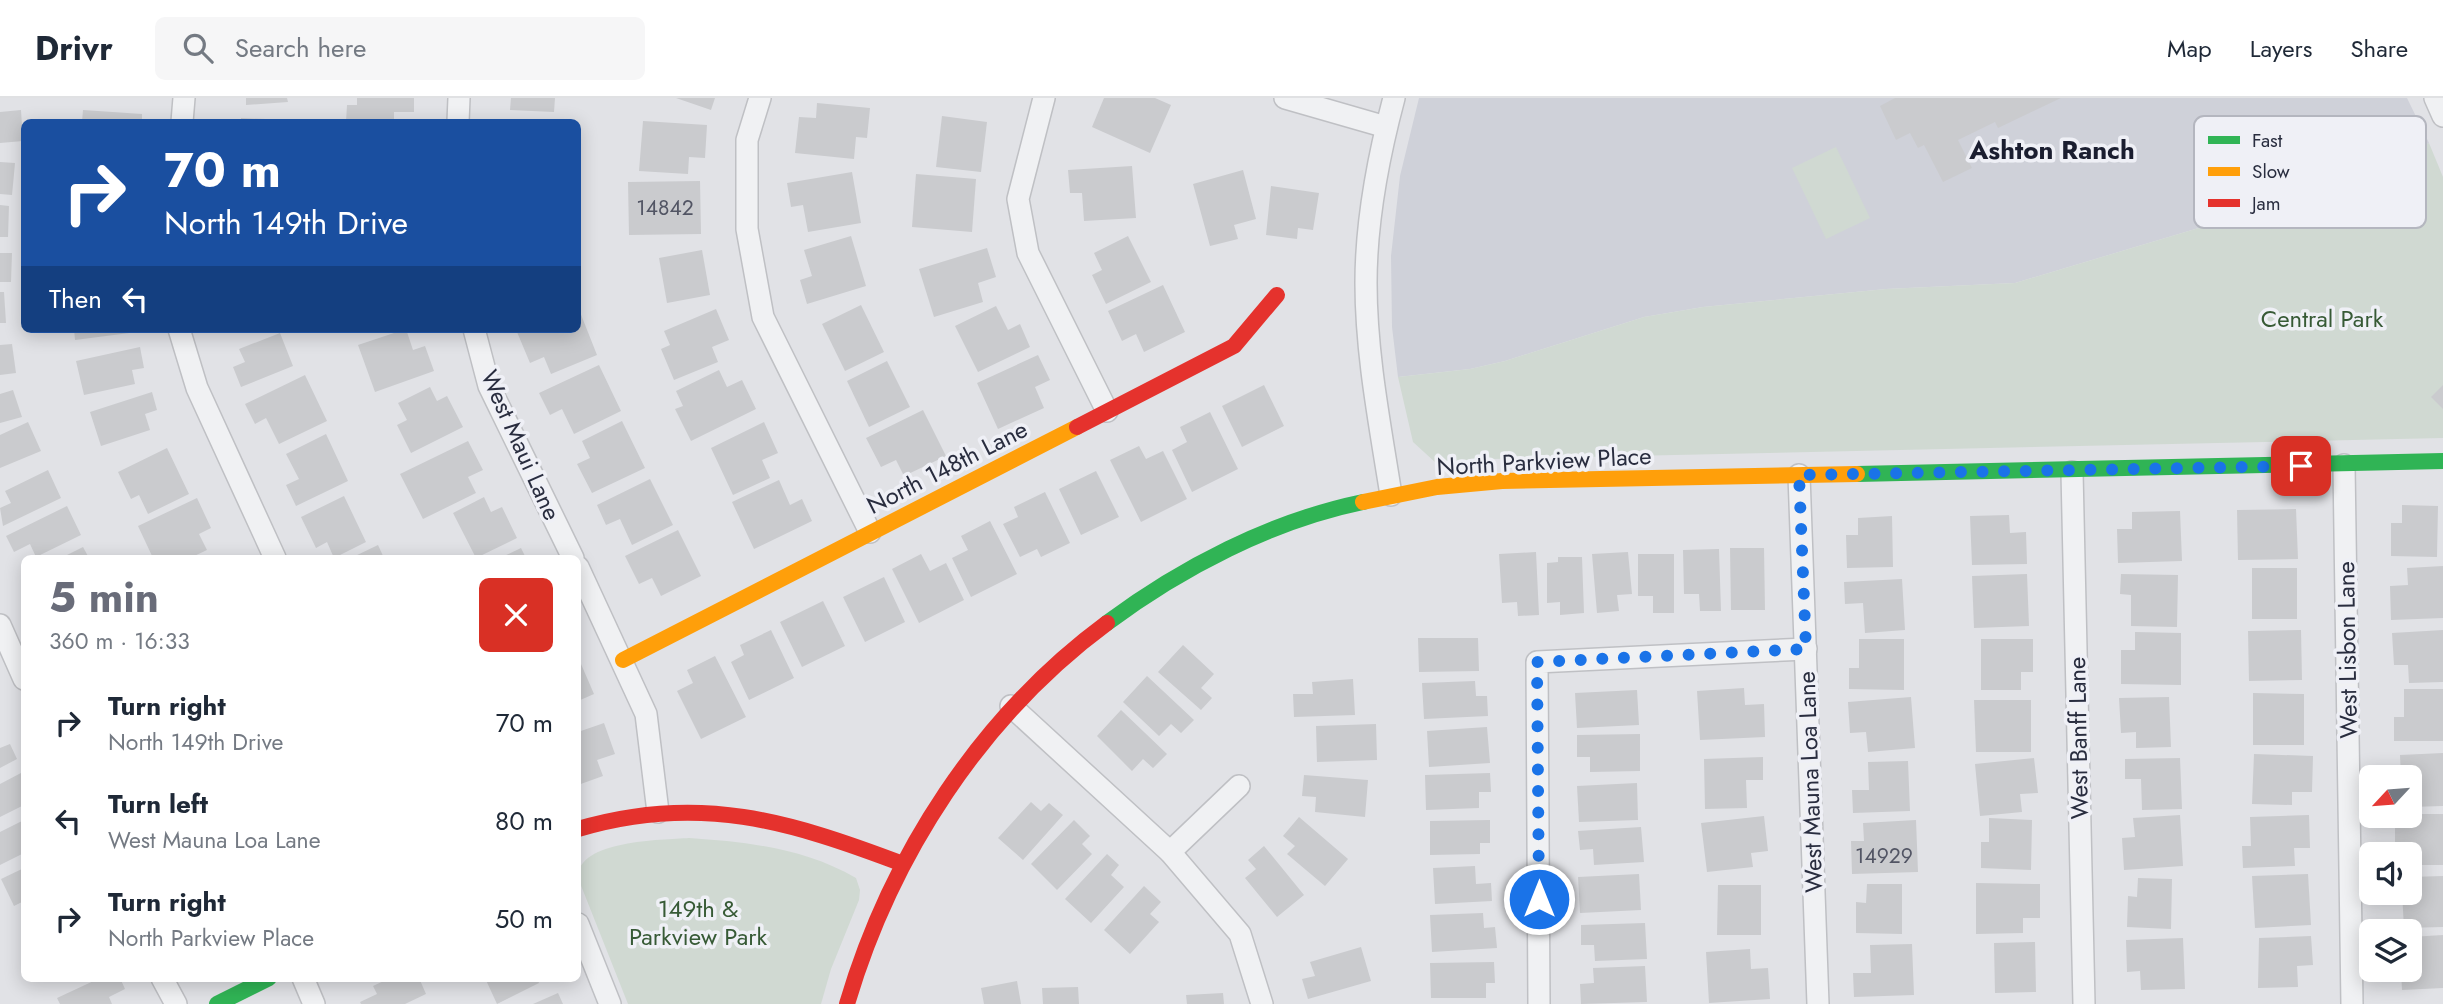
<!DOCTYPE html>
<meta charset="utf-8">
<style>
:root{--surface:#fff;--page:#f6f6f7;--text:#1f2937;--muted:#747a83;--line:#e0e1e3;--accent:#696c79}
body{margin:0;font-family:Jost,sans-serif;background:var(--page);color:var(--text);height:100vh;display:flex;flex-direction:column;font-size:26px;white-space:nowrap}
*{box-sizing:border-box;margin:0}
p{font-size:23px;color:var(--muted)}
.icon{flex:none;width:38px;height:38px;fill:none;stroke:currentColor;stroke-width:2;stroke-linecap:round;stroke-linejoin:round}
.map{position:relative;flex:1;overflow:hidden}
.panel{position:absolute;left:21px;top:457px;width:560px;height:427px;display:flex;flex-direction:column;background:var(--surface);border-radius:10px;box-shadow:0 4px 18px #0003}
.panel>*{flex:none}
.top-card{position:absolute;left:21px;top:21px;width:560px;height:214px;border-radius:10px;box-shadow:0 4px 18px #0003;background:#1a4fa0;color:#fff;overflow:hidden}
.needle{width:46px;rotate:244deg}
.buttons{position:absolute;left:2359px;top:667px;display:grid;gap:14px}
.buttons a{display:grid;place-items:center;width:63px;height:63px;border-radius:10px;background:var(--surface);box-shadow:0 4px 18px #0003;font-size:35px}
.pin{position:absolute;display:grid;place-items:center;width:60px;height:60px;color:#fff;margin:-30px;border-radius:14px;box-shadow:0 4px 10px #0006}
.me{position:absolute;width:77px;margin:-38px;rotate:0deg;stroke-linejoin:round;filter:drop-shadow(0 0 5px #0008)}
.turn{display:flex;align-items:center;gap:24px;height:147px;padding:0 28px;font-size:32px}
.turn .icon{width:91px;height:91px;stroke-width:2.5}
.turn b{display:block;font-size:49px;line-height:60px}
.then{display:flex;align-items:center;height:66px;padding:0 28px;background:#0003;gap:14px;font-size:26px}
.round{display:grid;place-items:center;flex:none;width:74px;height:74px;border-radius:10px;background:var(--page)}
.summary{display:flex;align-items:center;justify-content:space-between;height:119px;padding:0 28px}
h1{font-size:42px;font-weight:700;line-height:52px;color:var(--accent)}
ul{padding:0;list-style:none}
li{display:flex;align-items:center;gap:21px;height:98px;padding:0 28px}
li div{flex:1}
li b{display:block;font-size:26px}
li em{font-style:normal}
header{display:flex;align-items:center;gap:42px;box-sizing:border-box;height:98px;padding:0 35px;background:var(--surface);border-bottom:2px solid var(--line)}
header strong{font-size:33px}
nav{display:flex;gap:38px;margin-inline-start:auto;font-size:24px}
.search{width:490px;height:63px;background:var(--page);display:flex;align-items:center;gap:18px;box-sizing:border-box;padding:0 24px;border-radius:10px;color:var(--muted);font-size:26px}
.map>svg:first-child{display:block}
.built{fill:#cfd1d9}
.green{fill:#d0d9d2}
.building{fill:#cacbce}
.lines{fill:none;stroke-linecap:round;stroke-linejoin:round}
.street-casing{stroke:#bfc0c4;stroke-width:24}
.street{stroke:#f0f1f3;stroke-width:21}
.fast{stroke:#30b455;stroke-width:16}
.slow{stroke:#ff9f0a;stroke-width:16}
.jam{stroke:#e5322d;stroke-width:16}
.route{stroke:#1a73e8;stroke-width:12;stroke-dasharray:0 21.6}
.labels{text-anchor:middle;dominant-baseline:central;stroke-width:7;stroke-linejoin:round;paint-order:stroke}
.number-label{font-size:21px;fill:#525564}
.park-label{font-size:24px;fill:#375a36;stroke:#eff0f6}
.street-label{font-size:24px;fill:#292d3f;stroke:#eff0f6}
.neighbourhood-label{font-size:26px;font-weight:bold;fill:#1b1e30;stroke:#eff0f6}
.key{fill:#eff0f6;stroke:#b4b6bf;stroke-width:2}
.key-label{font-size:19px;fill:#292d3f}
</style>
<header>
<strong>Drivr</strong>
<div class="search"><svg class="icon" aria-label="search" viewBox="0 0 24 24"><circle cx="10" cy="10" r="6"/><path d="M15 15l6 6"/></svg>Search here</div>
<nav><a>Map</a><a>Layers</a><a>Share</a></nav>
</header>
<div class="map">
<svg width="2443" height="906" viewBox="0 0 2443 906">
<rect width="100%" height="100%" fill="#e1e2e6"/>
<path class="built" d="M1419 0H2407L2429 45 2373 76 2349 85 2015 185 1886 191 1703 209 1644 219 1505 263 1470 271 1398 279 1392 229 1391 158 1400 78Z"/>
<g class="green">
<path d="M2429 45 2443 79V340L1492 361 1436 365 1413 344 1398 279 1470 271 1505 263 1644 219 1703 209 1886 191 2015 185 2349 85 2373 76Z"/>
<path d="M1836 49 1870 120 1826 141 1792 70Z"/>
<path d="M689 740C748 744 804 750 856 780L860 792 859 802 831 871 821 906H628L578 780C577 742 661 742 689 740Z"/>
</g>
<g class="building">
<path d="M246 0H287L288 4 246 7Z"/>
<path d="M357 0H414V14H394V24H346L347 7H357Z"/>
<path d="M511 0H555L554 14 510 12Z"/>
<path d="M676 0H715L711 12Z"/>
<path d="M1104 0H1155L1171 7 1150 55 1092 29Z"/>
<path d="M1895 0H2061L1998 30 1995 24 1958 42 1972 70 1943 84 1924 47 1918 50 1910 35 1896 42 1880 8Z"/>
<path d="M817 5 870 10 867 40 856 39 854 61 795 55 799 19 816 20Z"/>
<path d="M21 12 23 43 0 45V14Z"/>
<path d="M83 12 142 16V24H82Z"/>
<path d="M942 18 987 24 981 74 936 69Z"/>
<path d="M241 20 289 22V24H241Z"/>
<path d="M643 23 707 27 705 60 689 59 688 76 639 73Z"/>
<path d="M0 64 15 65 12 97 0 96Z"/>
<path d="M1132 68 1136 120 1084 123 1082 95H1070L1068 72Z"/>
<path d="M1243 72 1256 121 1234 127 1238 141 1210 148 1193 86Z"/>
<path d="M852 74 861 125 808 134 803 107 791 109 787 85Z"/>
<path d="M916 76 976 81 972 134 912 129Z"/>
<path d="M700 83 701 136 629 137 628 84Z"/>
<path d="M1271 88 1319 95 1313 132 1298 130 1297 141 1266 137Z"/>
<path d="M0 107 9 108 8 139H0Z"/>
<path d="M851 138 866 188 807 206 800 182 812 178 804 152Z"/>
<path d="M1128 138 1151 184 1106 206 1092 177 1102 172 1094 155Z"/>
<path d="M987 150 996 179 978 185 983 204 934 219 919 171Z"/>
<path d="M702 152 710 197 667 205 659 160Z"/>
<path d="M0 155H12L11 184H0Z"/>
<path d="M1163 187 1185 234 1144 254 1136 236 1122 243 1108 213Z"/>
<path d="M0 194H4L6 225H0Z"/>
<path d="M861 207 884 254 845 273 822 226Z"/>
<path d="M996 208 1008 232 1020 226 1030 249 978 274 955 228Z"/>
<path d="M578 209 597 257 551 276 544 259 530 265 517 234 525 231H578Z"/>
<path d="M716 211 729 242 712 249 718 264 674 282 661 251 670 247 664 233Z"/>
<path d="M74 231H137V234L75 242Z"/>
<path d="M406 231 413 252 425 248 434 273 375 294 358 247Z"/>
<path d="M280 235 293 268 241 289 233 269 245 264 239 251Z"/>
<path d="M12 246 16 275 0 277V247Z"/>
<path d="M140 249 144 270 132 272 135 286 84 297 76 263Z"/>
<path d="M1038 257 1050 282 1035 289 1044 310 998 331 977 285Z"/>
<path d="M887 263 910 309 869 329 847 283Z"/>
<path d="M599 267 621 313 574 336 562 311 550 317 539 295Z"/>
<path d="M719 272 727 289 742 282 756 311 691 343 675 311 683 308 676 293Z"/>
<path d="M305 277 327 323 279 346 266 320 255 326 245 306Z"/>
<path d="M1264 287 1284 328 1242 349 1222 308Z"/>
<path d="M2443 287V311L2431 299Z"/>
<path d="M430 289 437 303 447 298 463 329 411 355 397 327 407 322 398 305Z"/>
<path d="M13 292 22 319 0 325V296Z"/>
<path d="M152 294 157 312 145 316 150 332 101 348 90 314Z"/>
<path d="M923 312 946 358 904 378 896 362 881 369 866 340Z"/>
<path d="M1210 314 1238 371 1192 394 1172 352 1187 344 1180 329Z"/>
<path d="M622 323 645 370 592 395 577 366 590 360 582 343Z"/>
<path d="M28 324 41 353 0 370V337Z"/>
<path d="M764 324 778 355 762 362 770 380 733 397 711 350Z"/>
<path d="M326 336 348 383 296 408 286 387 299 381 286 356Z"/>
<path d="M468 343 483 372 468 379 476 395 423 421 400 376Z"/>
<path d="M1139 348 1146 361 1163 353 1187 401 1141 424 1110 362Z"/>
<path d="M167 350 189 396 148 416 139 397 131 401 118 374Z"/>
<path d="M48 372 61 400 3 428 0 410 11 405 5 393Z"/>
<path d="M1096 373 1119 419 1081 437 1059 391Z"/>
<path d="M650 381 673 427 632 447 620 421 606 427 597 407Z"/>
<path d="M779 382 790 407 802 401 812 423 754 451 732 404Z"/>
<path d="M1045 394 1070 445 1041 459 1037 451 1020 459 1003 426 1018 419 1014 409Z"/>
<path d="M344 398 366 444 334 460 327 444 316 450 301 419Z"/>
<path d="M484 399 491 414 502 409 517 440 476 460 453 415Z"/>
<path d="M197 400 211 430 199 436 207 452 190 460H159L158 457 153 460 138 428Z"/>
<path d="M2402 407 2438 408 2437 459 2391 458V425H2402Z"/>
<path d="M67 408 81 437 36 459 30 446 14 454 6 438Z"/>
<path d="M2296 411 2298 461 2238 462 2237 412Z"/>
<path d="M2180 413 2182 463 2118 465 2117 431H2132V414Z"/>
<path d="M2009 417 2010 435 2026 434 2027 466 1972 467 1970 418Z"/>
<path d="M1892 418 1893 469 1847 470 1846 437H1858V420Z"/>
<path d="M990 423 1017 476 971 499 952 460 968 452 961 438Z"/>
<path d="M678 432 701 478 661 498 652 480 639 486 625 458Z"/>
<path d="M378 447 384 460H351Z"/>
<path d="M83 449 89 460H61Z"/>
<path d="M521 450 526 460H500Z"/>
<path d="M1730 450H1764L1765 512H1731Z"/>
<path d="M1719 451 1721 513H1700L1699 496H1684L1683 452Z"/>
<path d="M1536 454 1539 517 1518 518 1517 504 1502 505 1499 456Z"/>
<path d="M1628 454 1632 496 1617 497 1619 513 1597 515 1592 456Z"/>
<path d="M921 456 930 473 946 465 964 502 919 525 892 471Z"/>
<path d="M1638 456H1674V515H1653V498H1638Z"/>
<path d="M1558 459H1582L1584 515 1560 517V504L1547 505V465L1558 464Z"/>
<path d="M2443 468V520L2391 522 2390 488 2408 487 2407 470Z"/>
<rect x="2252" y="470" width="45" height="51"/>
<path d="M2027 476 2029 528 1974 530 1972 478Z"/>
<path d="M2121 476 2178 477 2177 529 2131 528V497L2120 496Z"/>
<path d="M884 479 905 524 865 544 843 499Z"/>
<path d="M1902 481 1905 532 1865 535 1863 505 1845 506 1844 484Z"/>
<path d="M823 503 845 548 802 569 780 524Z"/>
<path d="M771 532 794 580 749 602 731 564 744 557 740 547Z"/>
<path d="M2301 532 2302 582 2249 583 2248 533Z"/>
<path d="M2443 532V584L2409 585 2408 567H2394L2392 535Z"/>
<path d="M2135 534 2181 535V587L2121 586V552H2135Z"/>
<path d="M1418 540H1478L1479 573 1419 574Z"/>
<path d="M1859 541H1904V592L1849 591V570H1859Z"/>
<path d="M1981 541H2033V574H2021V592H1981Z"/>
<path d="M1183 547 1214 576 1201 590 1212 600 1201 612 1158 574Z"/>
<path d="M715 558 746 619 701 641 677 593 693 585 687 572Z"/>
<path d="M581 566 594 596 578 603V567Z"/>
<path d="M1147 578 1194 622 1181 635 1171 626 1159 638 1123 604Z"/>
<path d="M1353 581 1355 617 1294 619 1293 596H1313L1312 584Z"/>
<path d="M1475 583 1476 598H1487L1488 618 1424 621 1422 585Z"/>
<path d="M1744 590 1745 607 1764 606 1765 639 1700 642 1697 593Z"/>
<path d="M2404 591H2443V643H2394V619H2404Z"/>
<path d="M1637 592 1639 627 1577 630 1575 595Z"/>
<path d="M2253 595 2304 596V647H2253Z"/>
<path d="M1911 599 1915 650 1868 654 1866 634 1850 635 1848 604Z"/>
<path d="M2169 599 2171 649 2136 650V634L2121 635 2119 600Z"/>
<path d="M1974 602H2031V654H1976Z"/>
<path d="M1121 612 1167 656 1153 670 1143 661 1132 673 1097 638Z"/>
<path d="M604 625 615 656 597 662 603 678 578 687V634Z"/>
<path d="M1376 626 1377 662 1317 664 1316 628Z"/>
<path d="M1487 629 1490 665 1429 669 1427 633Z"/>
<path d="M1640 636V673L1590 674V659H1577V637Z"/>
<path d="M10 646 17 661 0 670V650Z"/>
<path d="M2443 655V708L2410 709V679H2401L2400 657Z"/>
<path d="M2254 656 2313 658 2312 694H2292V707L2252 706Z"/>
<path d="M1763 659V682H1746L1747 710 1705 711 1704 661Z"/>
<path d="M2034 660 2038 695 2020 696 2022 714 1980 718 1975 666Z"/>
<path d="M2180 660 2182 711 2142 712 2141 681H2125V661Z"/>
<path d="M1908 663 1910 713 1853 715 1852 692H1869L1868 664Z"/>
<path d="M21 675 24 682V707L0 719V686Z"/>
<path d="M1490 675 1491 694H1479V710L1426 712 1425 677Z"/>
<path d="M1304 677 1368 682 1365 719 1315 714 1316 699 1302 698Z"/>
<path d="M1637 685 1638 722 1579 724 1577 688Z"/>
<path d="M1031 704 1041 713 1049 705 1063 717 1023 762 998 740Z"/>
<path d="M2410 716H2443V767H2410V756H2395V718Z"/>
<path d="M2180 717 2183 768 2124 772 2122 740 2135 739 2133 720Z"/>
<path d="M2309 717 2310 750H2294L2295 768 2243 770 2242 748H2251L2250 719Z"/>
<path d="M1764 718 1768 753 1751 755 1753 769 1707 774 1701 725Z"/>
<path d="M1299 719 1348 761 1325 788 1287 756 1295 748 1283 738Z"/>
<path d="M1989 720 2032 722 2031 772 1981 770V744H1989Z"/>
<path d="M24 722V755L0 767V734Z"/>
<path d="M1074 722 1090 738 1082 746 1092 756 1057 792 1031 766Z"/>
<path d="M1490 722V745H1480V756L1430 757V723Z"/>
<path d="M1916 722 1918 774 1852 776 1851 743H1864L1863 725Z"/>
<path d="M1641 729 1644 764 1594 767 1593 751 1580 752 1578 733Z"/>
<path d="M1264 748 1304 797 1277 819 1245 780 1256 771 1248 762Z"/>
<path d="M1107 756 1119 767 1111 777 1124 789 1091 825 1065 801Z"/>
<path d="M1475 768 1476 786 1491 785 1492 803 1435 806 1433 770Z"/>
<path d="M24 770V803L14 808 1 781Z"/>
<path d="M1639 776 1641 812 1580 815 1578 779Z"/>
<path d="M2308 776 2311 827 2255 830 2252 778Z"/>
<path d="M2443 778V829L2404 830 2402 794H2410V779Z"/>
<path d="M2138 780 2172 781 2171 831 2127 829 2128 798 2137 799Z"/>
<path d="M1976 785 2040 786V820H2023V835L1976 836Z"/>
<path d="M1867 786H1902V836L1856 835V804L1866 805Z"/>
<path d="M1718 787H1761V837H1717Z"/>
<path d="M1144 788 1161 804 1150 816 1159 824 1130 856 1104 832Z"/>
<path d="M1483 815 1484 830 1495 829 1497 850 1432 854 1430 817Z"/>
<path d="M1645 825 1647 861 1595 863 1594 847H1581V827Z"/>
<path d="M2443 837V890L2402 892 2401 872H2410V839Z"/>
<path d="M2311 838 2313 867 2297 868 2298 889 2258 890 2259 840Z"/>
<path d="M2183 840 2185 891 2141 892 2140 873 2127 874 2126 842Z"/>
<path d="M2035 844 2036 894 1995 895 1994 845Z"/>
<path d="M1912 846 1914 897 1854 899 1853 875H1871L1870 847Z"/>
<path d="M1361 849 1371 883 1308 901 1302 881 1315 878 1310 864Z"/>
<path d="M1750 851 1751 871 1768 870 1770 901 1709 905 1706 854Z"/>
<path d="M1494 864 1495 885H1486V900H1431L1430 865Z"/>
<path d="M1645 868 1647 904 1581 906 1580 886 1594 885 1593 870Z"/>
<path d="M100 880H120L125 891 109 899 112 906H60L57 900Z"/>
<path d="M390 880H419L426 896 405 906H361L360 904 377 896 373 888Z"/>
<path d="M485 880H537L539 885 497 906Z"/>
<path d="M1017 883 1021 906H984L981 890Z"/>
<path d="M1078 889 1079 906H1043L1042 890Z"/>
<path d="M558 895 563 906H533Z"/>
<path d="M1223 895 1224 906H1187L1186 897Z"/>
</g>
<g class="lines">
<defs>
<g id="street">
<path d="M760 0 747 42V131L763 219 870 434"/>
<path d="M1044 0 1018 101 1028 155 1107 313"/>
<path d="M1285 0 1386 29"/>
<path d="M2435 0 2443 18"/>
<path d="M182 24 184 0"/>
<path d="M458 24 459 0"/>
<path d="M179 231 197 290 275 460"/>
<path d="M474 231 489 288 573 460"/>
<path d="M2344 367 2352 906"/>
<path d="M2072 374 2084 906"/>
<path d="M1799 377 1818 906"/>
<path d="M1391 397C1380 327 1366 256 1366 185 1366 122 1378 60 1394 0"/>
<path d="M578 469 646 616 658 714"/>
<path d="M0 527 24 581"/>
<path d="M1011 608 1170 754 1240 836 1262 906"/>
<path d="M1170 754 1239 688"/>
<path d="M578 826 610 906"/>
<path d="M162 880 176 906"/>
<path d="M303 880 314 906"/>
<path d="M1539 906 1537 564 1806 551"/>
</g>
</defs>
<use href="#street" class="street-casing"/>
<use href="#street" class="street"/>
<g class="fast">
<path d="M1857 376 2443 363"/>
<path d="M1107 525C1181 470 1271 423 1363 404"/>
<path d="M217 906 269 880"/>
</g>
<g class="slow">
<path d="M1363 404 1437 389 1502 383 1857 376"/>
<path d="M623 562 1077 329"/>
</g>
<g class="jam">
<path d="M1077 329 1234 248 1277 197"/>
<path d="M578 731C699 695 789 723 903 766"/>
<path d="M847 906C891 757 981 618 1107 525"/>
</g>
</g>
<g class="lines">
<path class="route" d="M1539 801 1537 564 1806 551 1799 377 2301 368"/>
</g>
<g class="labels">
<g class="number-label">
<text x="665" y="110">14842</text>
<text x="1884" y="758">14929</text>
</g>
<g class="park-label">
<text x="2322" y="220">Central Park</text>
<text x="698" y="810">149th &amp;<tspan x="698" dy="28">Parkview Park</tspan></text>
</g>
<g class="street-label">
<text transform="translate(521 347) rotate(66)">West Maui Lane</text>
<text transform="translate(1544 363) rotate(-3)">North Parkview Place</text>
<text transform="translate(947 369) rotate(-27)">North 148th Lane</text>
<text transform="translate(2347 552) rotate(-91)">West Lisbon Lane</text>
<text transform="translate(2078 640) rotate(-91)">West Banff Lane</text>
<text transform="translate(1810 684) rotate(-92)">West Mauna Loa Lane</text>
</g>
<g class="neighbourhood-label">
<text x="2052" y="52">Ashton Ranch</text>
</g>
</g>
<rect x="2194" y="18" width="232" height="112" rx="10" class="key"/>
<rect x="2208" y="38" width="32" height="8" fill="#30b455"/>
<rect x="2208" y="69" width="32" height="9" fill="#ff9f0a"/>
<rect x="2208" y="101" width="32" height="8" fill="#e5322d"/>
<g class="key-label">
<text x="2252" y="49">Fast</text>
<text x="2252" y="80">Slow</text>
<text x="2252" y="112">Jam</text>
</g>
</svg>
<div class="buttons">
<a><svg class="needle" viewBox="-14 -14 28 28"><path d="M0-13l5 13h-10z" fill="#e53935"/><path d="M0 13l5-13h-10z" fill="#747a83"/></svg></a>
<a><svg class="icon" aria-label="sound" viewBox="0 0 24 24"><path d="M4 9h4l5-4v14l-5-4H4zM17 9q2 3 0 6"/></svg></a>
<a><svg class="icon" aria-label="layers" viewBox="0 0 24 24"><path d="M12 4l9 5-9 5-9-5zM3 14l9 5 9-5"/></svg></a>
</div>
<div class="pin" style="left:2301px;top:368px;background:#d93025"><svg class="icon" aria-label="arrive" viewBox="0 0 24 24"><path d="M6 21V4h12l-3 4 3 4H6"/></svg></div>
<svg class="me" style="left:1539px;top:801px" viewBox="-20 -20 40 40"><circle r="17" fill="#1a73e8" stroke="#fff" stroke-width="3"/><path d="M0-11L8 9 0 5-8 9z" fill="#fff"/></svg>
<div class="top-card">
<div class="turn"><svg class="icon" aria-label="right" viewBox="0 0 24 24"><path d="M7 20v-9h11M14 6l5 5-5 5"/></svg><div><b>70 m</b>North 149th Drive</div></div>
<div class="then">Then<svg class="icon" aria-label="left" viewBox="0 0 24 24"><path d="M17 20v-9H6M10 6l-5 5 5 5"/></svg></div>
</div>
<section class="panel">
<div class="summary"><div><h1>5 min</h1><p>360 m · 16:33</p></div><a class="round" style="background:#d93025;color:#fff"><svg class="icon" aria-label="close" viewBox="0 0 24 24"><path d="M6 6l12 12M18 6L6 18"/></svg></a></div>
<ul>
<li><svg class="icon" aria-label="right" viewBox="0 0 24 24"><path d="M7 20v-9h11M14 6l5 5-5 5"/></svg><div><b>Turn right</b><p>North 149th Drive</p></div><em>70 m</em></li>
<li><svg class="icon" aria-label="left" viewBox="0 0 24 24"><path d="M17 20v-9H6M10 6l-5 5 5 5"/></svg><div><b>Turn left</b><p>West Mauna Loa Lane</p></div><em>80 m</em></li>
<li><svg class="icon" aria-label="right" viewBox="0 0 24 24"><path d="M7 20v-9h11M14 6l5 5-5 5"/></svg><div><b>Turn right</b><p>North Parkview Place</p></div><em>50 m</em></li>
</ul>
</section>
</div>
